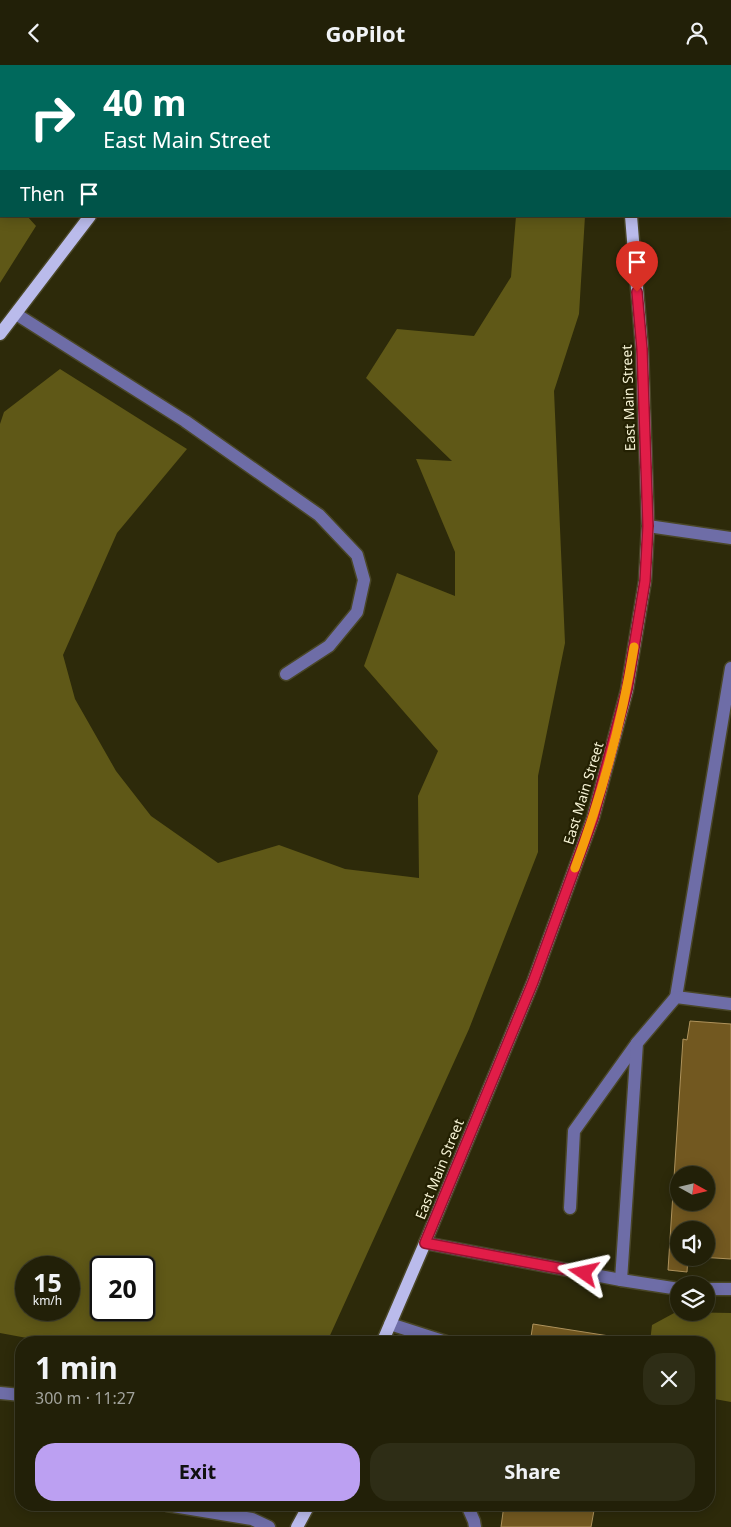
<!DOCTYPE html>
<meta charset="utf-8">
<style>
:root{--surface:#222008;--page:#2e2d16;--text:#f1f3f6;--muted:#a2a39c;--line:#3f3e29;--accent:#bca0f2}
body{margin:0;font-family:"Noto Sans",sans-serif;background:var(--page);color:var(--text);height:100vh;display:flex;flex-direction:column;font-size:19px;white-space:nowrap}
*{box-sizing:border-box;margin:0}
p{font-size:16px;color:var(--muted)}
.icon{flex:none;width:28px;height:28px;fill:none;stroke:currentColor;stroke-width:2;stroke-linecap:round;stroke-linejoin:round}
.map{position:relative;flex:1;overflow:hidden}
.panel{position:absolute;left:15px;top:1271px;width:700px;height:175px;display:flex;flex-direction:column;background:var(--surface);border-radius:20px;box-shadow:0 2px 12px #0003,0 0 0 1px var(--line)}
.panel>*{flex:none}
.banner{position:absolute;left:0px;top:0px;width:731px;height:152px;box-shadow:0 2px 12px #0003,0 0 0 1px var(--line);background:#00695c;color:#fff;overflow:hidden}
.needle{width:32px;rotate:98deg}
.fabs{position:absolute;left:670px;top:1101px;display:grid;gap:10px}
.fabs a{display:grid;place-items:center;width:45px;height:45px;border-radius:50%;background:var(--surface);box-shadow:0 2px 12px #0003,0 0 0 1px var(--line);font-size:25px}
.speed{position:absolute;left:15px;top:1191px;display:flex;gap:10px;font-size:25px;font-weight:700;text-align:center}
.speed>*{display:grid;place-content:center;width:65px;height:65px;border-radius:50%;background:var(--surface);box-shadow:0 2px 12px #0003,0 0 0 1px var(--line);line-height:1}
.speed small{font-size:12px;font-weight:400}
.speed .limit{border:2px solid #111;border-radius:8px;background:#fff;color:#111}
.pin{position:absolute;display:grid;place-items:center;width:42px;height:42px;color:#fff;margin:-51px -21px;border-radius:50% 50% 50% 0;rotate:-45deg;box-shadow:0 0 5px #0007}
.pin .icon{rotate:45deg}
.me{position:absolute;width:55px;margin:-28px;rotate:281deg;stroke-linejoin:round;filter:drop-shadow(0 0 4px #0008)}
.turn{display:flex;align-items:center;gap:18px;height:105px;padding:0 20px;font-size:22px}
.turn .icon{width:65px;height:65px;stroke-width:2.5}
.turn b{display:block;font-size:35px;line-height:42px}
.then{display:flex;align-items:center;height:48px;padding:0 20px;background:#0003;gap:10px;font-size:19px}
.round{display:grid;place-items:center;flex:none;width:52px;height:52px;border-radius:20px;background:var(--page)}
.overview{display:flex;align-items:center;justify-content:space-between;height:85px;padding:0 20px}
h1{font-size:30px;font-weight:700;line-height:38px}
.action{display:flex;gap:10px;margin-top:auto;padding:10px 20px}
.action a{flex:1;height:58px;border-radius:20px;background:var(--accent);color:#111;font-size:20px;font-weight:700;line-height:58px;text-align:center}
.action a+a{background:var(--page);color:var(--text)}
header{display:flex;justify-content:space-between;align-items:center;height:65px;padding:0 20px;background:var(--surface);font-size:22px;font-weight:700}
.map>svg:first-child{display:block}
.forest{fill:#5f5817;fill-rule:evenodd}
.building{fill:#725820;stroke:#af935c;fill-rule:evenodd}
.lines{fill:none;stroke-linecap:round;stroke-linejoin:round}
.minor-casing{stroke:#494627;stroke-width:15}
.major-casing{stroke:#494627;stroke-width:15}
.minor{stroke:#6e6da7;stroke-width:12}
.major{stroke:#babbeb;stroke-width:12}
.route-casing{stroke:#92132f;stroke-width:12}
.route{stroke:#e11d48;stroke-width:9}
.slow{stroke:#f59e0b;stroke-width:9}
.labels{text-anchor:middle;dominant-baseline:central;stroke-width:4.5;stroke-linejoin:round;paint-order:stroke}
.street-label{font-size:14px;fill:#f7f4d6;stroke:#232002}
</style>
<header><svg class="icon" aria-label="back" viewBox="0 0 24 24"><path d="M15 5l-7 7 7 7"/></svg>GoPilot<svg class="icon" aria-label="person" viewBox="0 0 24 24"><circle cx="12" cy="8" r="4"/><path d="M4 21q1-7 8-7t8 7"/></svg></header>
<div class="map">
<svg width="731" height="1462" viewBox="0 0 731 1462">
<rect width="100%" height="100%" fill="#2d2a0a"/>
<g class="forest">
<rect x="336" y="0" width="237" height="1"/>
<path d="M0 129 1 151H27L36 161 0 218Z"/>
<path d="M516 151H585L579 249 554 326 565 578 538 711V787L469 964 327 1277 54 1278 0 1268V359L4 347 60 304 187 384 117 468 63 590 75 634 116 706 151 751 218 798 279 780 345 804 419 813 418 731 438 686 364 601 397 508 455 531V487L416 394 452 396 366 313 397 264 474 271 511 212ZM26 1202H69V1245H26ZM101 1202H144V1245H101Z"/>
<path d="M676 1247 731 1248V1337L709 1333V1278L650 1277 652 1260Z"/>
</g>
<g class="building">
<path d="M690 956 731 959V1194L699 1192H706V1165H679V1192H688L687 1207 668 1205 683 974 687 975ZM679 1110H706V1138H679Z"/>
<path d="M533 1259 622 1273 621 1278H530Z"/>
<path d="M504 1440H595L591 1462H501Z"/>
</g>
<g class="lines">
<defs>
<g id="minor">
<path d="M7 0 12 1"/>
<path d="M674 0 681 1"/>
<path d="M730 11H731"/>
<path d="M16 249 185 356 319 450 357 490 364 515 357 547 329 581 286 609"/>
<path d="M648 461 731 473"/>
<path d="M676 932 731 603"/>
<path d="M570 1143 574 1066 637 978"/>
<path d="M425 1178 621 1215 679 1224"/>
<path d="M621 1215 637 978 676 932 731 939"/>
<path d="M706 1224H731"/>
<path d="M390 1259 449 1278"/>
<path d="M0 1328 21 1330"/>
<path d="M167 1440 252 1454 269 1462"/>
<path d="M467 1440 474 1456 475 1462"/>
</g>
<g id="major">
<path d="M616 0V1"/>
<path d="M202 1 203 0"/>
<path d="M0 269 90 151"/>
<path d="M382 1278 425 1178 533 917 593 753 627 625 645 516 648 461 642 284 631 151"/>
<path d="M297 1462 309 1440"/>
</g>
</defs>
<use href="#minor" class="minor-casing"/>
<use href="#major" class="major-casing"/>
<use href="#minor" class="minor"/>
<use href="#major" class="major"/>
</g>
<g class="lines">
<defs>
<path id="route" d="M584 1208 425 1178 533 917 593 753 627 624 645 516 648 461 642 284 637 227"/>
</defs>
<use href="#route" class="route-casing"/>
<use href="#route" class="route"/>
<path class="slow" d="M575 803C601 732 622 657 634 582"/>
</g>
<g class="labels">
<g class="street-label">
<text transform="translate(628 333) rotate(-92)">East Main Street</text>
<text transform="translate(583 728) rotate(-73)">East Main Street</text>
<text transform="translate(439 1104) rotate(-68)">East Main Street</text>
</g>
</g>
</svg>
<div class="fabs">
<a><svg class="needle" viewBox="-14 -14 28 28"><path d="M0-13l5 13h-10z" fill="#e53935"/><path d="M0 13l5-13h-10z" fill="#a2a39c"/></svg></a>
<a><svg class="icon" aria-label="sound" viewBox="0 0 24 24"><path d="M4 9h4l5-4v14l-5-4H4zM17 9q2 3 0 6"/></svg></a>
<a><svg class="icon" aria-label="layers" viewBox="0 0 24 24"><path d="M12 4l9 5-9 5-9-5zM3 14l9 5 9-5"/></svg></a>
</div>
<div class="speed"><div>15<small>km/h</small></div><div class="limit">20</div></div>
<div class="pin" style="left:637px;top:227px;background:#d93025"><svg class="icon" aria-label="arrive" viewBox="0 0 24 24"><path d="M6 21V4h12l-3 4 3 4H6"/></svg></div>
<svg class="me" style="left:584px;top:1208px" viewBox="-20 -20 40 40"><path d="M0-17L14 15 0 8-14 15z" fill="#e11d48" stroke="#fff" stroke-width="4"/></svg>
<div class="banner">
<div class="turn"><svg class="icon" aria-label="right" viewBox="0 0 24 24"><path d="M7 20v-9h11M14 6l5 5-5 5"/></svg><div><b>40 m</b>East Main Street</div></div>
<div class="then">Then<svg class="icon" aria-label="arrive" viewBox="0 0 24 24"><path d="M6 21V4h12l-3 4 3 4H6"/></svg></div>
</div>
<section class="panel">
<div class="overview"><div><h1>1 min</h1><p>300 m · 11:27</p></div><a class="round"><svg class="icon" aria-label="close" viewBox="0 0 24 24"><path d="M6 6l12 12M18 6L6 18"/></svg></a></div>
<div class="action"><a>Exit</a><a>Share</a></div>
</section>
</div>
